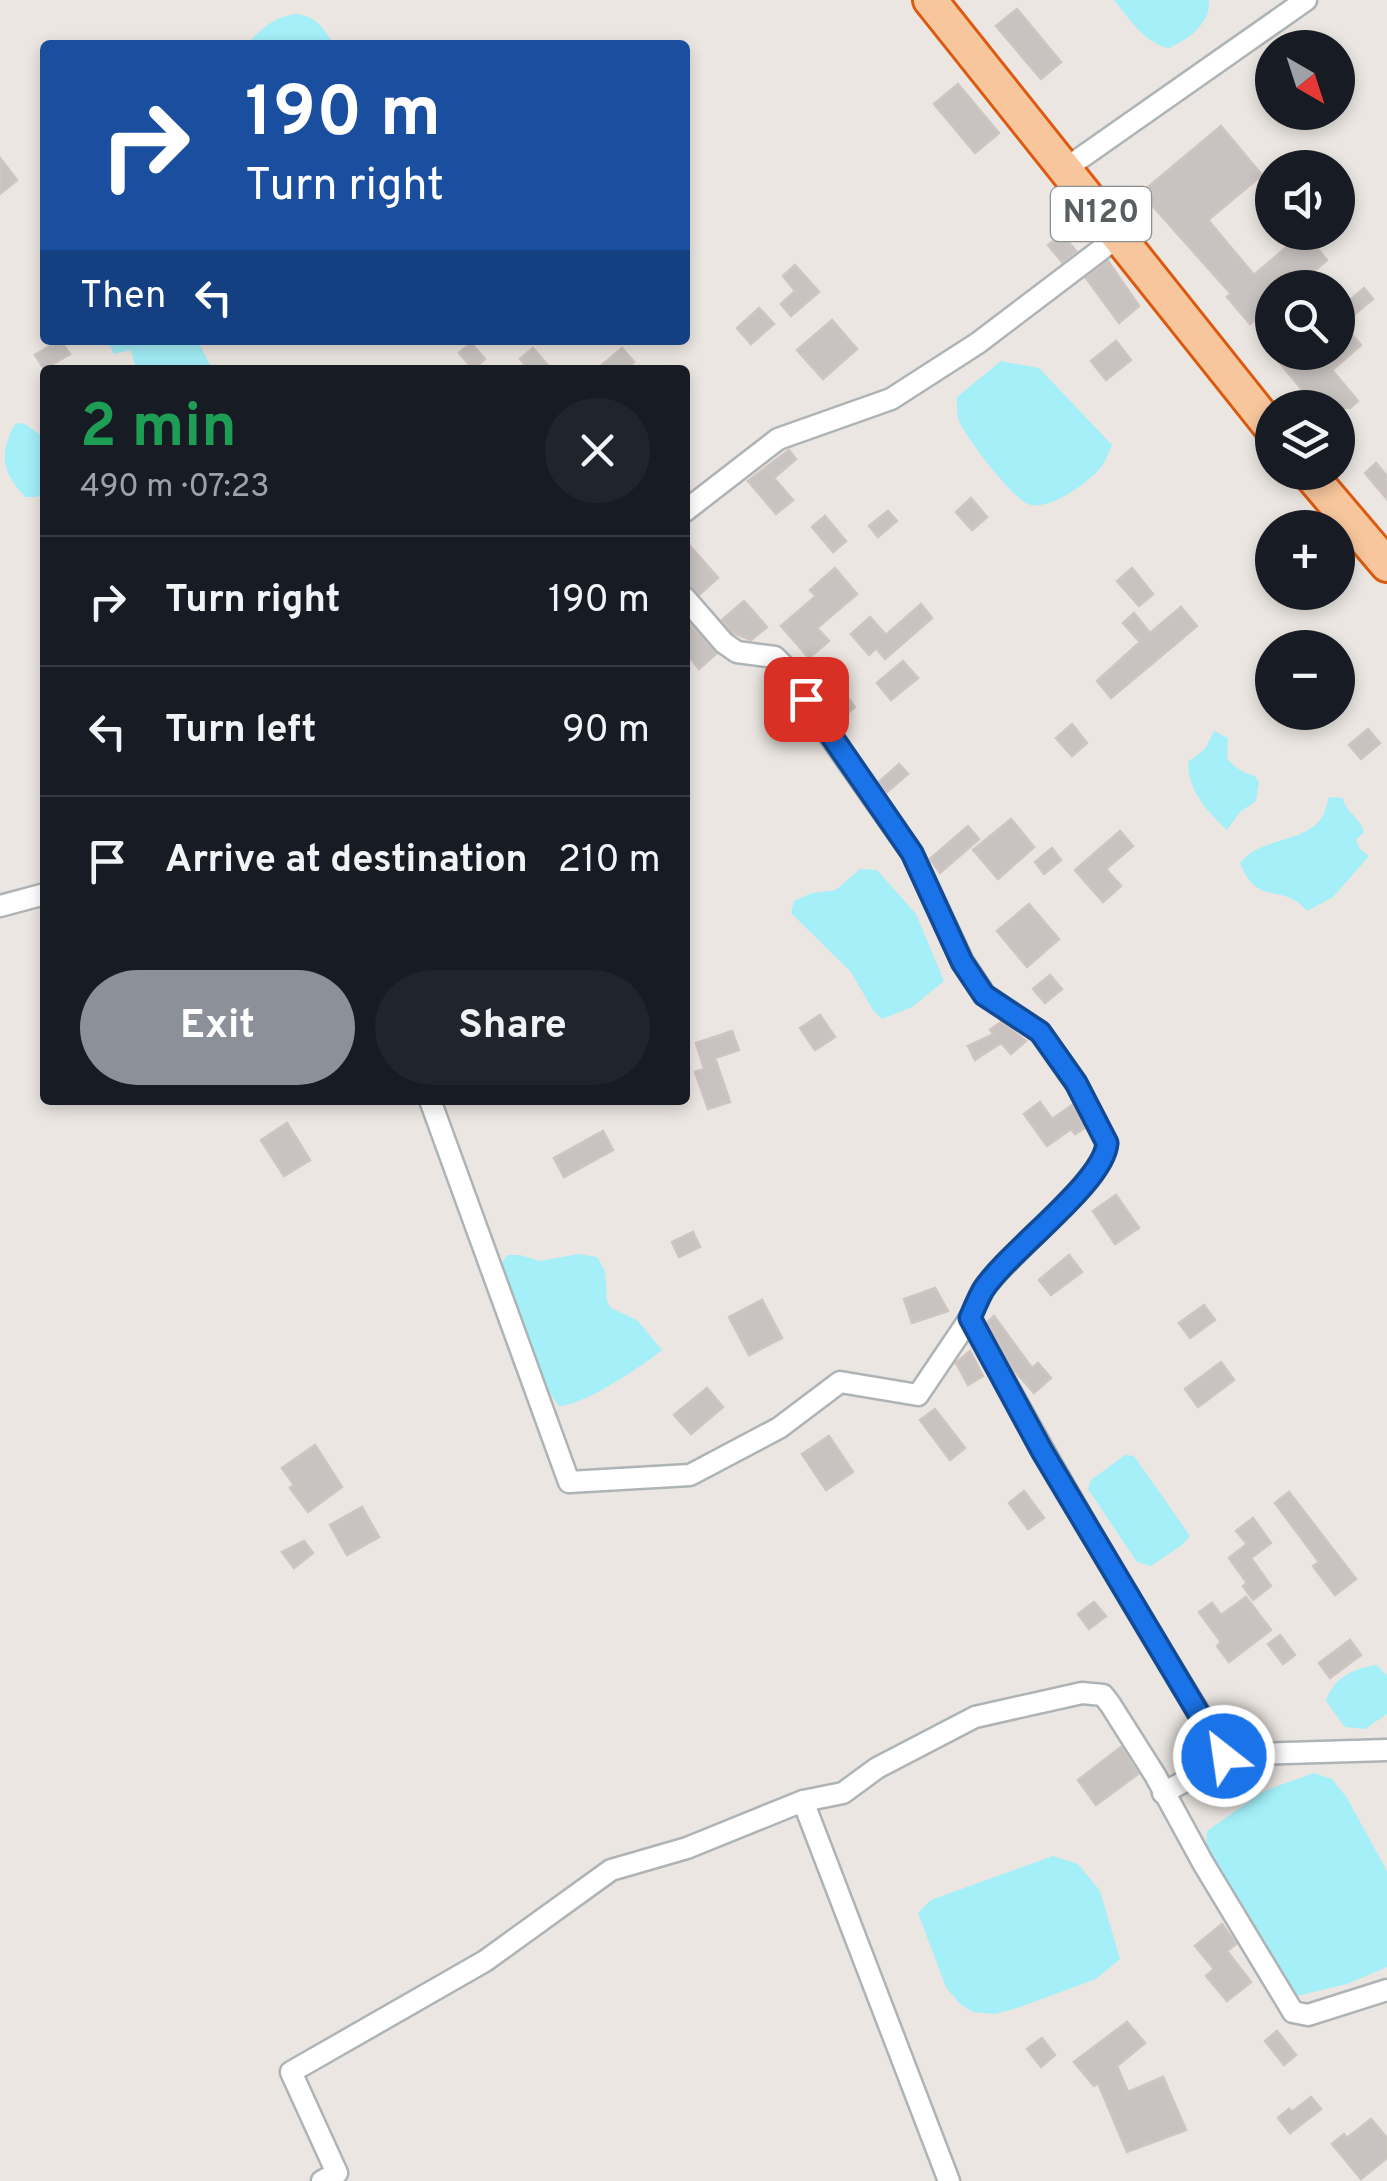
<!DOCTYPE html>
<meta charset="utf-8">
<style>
:root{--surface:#171b24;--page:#20242c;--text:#f1f3f6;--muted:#9ea1a6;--line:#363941;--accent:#8c9099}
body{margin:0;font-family:Overpass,sans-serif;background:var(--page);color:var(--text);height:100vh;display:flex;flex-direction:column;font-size:38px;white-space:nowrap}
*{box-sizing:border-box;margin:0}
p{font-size:32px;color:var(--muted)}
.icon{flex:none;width:55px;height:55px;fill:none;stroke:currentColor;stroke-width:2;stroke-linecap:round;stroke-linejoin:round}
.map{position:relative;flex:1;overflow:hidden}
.details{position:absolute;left:40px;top:365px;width:650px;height:740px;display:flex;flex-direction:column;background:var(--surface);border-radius:10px;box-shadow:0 5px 15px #0003}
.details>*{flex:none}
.guide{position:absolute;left:40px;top:40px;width:650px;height:305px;border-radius:10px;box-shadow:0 5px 15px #0003;background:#1a4fa0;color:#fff;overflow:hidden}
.needle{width:65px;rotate:141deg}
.controls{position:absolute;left:1255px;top:30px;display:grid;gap:20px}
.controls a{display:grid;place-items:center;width:100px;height:100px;border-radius:50%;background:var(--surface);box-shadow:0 5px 15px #0003;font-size:50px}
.pin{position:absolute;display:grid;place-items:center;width:85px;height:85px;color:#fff;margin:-42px;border-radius:20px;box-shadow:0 5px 15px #0006}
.me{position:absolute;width:110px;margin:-55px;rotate:330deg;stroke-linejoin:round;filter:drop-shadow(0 0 8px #0008)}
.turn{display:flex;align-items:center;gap:35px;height:210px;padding:0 40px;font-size:45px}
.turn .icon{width:130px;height:130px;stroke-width:2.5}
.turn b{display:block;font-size:70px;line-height:85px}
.then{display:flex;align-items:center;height:95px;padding:0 40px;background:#0003;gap:20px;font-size:38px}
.round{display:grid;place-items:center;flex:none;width:105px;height:105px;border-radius:52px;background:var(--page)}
.overview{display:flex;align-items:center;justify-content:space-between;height:170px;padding:0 40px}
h1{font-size:60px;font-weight:700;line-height:75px;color:#1e9e55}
.button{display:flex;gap:20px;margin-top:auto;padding:20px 40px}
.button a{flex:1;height:115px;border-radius:60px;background:var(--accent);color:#fff;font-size:40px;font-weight:700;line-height:115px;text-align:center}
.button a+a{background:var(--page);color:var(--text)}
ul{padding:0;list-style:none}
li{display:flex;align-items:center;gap:30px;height:130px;padding:0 40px;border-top:2px solid var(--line)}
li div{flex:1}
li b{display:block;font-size:38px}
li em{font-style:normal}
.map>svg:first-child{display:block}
.water{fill:#a4eff8}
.building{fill:#c8c3c0;stroke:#cfc5c0;stroke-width:2.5}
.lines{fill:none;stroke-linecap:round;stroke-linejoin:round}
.minor-casing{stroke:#aeb4b6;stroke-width:25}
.trunk-casing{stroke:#dc5a10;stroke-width:38}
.minor{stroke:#fff;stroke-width:20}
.trunk{stroke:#f7c69c;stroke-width:32}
.route-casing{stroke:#114b97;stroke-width:25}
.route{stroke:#1a73e8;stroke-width:18}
.labels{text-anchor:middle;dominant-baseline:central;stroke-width:8;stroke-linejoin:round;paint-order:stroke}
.shield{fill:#fff;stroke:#8b8f90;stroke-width:2.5}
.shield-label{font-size:32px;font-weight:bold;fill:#595f61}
</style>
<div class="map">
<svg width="1387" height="2181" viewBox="0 0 1387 2181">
<rect width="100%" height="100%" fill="#ebe6e1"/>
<g class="water">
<path d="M1114 0H1209C1211 23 1189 39 1169 48 1145 44 1129 18 1114 0Z"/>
<path d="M295 14C315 15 324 28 334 45H247C261 28 273 18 295 14Z"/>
<path d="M107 340H197L213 370H136L131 350 114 354Z"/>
<path d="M1001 361 1039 368 1112 445C1109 451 1106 460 1102 466 1090 482 1048 512 1028 504 1012 498 971 443 962 427 956 417 957 408 957 397Z"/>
<path d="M23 423 45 438V492L37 497H25C0 470 0 453 15 424Z"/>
<path d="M1214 731 1228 738 1227 758C1235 768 1243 773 1255 776L1259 783 1256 801 1240 812 1227 830C1207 811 1188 791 1188 762L1205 749Z"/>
<path d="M1329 797 1343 798C1345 812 1361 818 1364 832L1356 840 1360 849 1369 856 1333 897 1307 911C1282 881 1258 909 1240 863 1258 838 1300 844 1320 820 1325 815 1327 803 1329 797Z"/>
<path d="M860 869 877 870 916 914 944 981 912 1007 882 1019 873 1010 851 972 791 913 794 901 812 893 836 890Z"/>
<path d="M579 1254 597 1257 605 1271 607 1301 611 1308 637 1320 662 1350C644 1365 581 1407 559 1406L542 1382 501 1274V1264L507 1255H520L540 1261Z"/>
<path d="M1125 1455 1134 1456 1190 1536 1182 1545 1151 1566 1137 1562 1088 1489 1091 1480Z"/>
<path d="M1377 1665 1387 1676V1714L1365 1729 1345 1727 1326 1701C1333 1678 1354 1668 1377 1665Z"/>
<path d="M1314 1773 1332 1779 1347 1798 1387 1871V1967L1347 1984 1296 1996 1285 1989 1274 1974 1206 1847 1207 1831 1264 1791Z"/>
<path d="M1053 1856 1078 1864 1100 1891 1120 1959 1096 1979 1017 2008 995 2014 973 2012 960 2004 946 1987 918 1913 931 1900Z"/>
</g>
<g class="building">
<path d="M1017 9 1061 62 1041 79 996 26Z"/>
<path d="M958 84 999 133 975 153 934 104Z"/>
<path d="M1221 126 1262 175 1208 220 1254 275 1304 232 1327 260 1294 288H1272V305L1250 324 1227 297 1231 294 1141 193Z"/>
<path d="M0 158 17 180 0 194Z"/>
<path d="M1062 234 1076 251 1062 262 1048 245Z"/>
<path d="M1108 261 1139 306 1119 323 1086 278Z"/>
<path d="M795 265 819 292 791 316 781 304 795 291 783 276Z"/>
<path d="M1364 288 1373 299 1343 324 1361 345 1332 370 1358 401 1350 408H1317L1271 352H1338V310Z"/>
<path d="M759 308 774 324 751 344 737 328Z"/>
<path d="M832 320 857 349 823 379 797 350Z"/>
<path d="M60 340 70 354 44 369 35 355Z"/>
<path d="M1116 341 1131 360 1106 380 1091 361Z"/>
<path d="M471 343 485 359 473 369 459 353Z"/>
<path d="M533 348 552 370H529L520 359Z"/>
<path d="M622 348 634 362 625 370H596Z"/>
<path d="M789 450 796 459 774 478 793 500 776 514 748 481Z"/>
<path d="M1376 463 1387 476V499L1365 473Z"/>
<path d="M971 498 987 517 972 530 956 512Z"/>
<path d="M888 511 897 521 878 537 869 526Z"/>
<path d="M825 516 846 541 833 552 812 527Z"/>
<path d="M685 540 718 578 700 594 685 585Z"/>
<path d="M835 568 857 594 817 628 829 641 809 658 781 626 816 596 810 590Z"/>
<path d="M1132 568 1153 594 1139 606 1117 581Z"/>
<path d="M744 601 767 627 751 640 733 633 722 620Z"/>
<path d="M921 604 932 618 885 659 876 648 869 655 851 634 870 617 886 635Z"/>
<path d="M1181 607 1197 626 1111 698 1097 681 1140 642 1123 623 1134 613 1150 633Z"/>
<path d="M685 619 716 654 699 669 685 652Z"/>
<path d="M903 661 918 678 891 700 877 683Z"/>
<path d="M836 683 855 707 839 720 820 696Z"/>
<path d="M1072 724 1087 743 1072 756 1056 738Z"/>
<path d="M1368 729 1380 743 1361 759 1349 745Z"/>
<path d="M899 764 908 774 887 792 879 782Z"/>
<path d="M1011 819 1034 847 998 879 973 850Z"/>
<path d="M968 826 979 839 940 873 930 859Z"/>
<path d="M1120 831 1133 846 1106 869 1121 886 1103 902 1075 870Z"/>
<path d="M1052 848 1061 860 1044 874 1035 862Z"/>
<path d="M1029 904 1059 939 1027 967 997 931Z"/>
<path d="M1050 975 1062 989 1045 1003 1033 989Z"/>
<path d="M820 1015 835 1037 815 1050 800 1028Z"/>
<path d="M1001 1022 1026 1041 1011 1054 1001 1043 975 1060 968 1046 994 1034 990 1030Z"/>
<path d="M732 1031 739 1050 715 1058 730 1102 708 1109 695 1072 704 1069 696 1043Z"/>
<path d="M1040 1102 1052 1119 1072 1105 1084 1128 1075 1134 1071 1129 1047 1146 1024 1114Z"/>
<path d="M287 1123 310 1160 284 1176 261 1140Z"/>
<path d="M603 1131 613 1150 564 1177 554 1158Z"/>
<path d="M1116 1195 1139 1228 1115 1244 1093 1211Z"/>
<path d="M693 1232 700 1247 679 1257 672 1242Z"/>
<path d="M1069 1255 1082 1272 1051 1295 1039 1280Z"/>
<path d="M935 1288 948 1311 912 1323 904 1299Z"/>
<path d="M762 1300 782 1338 749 1355 729 1317Z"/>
<path d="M1204 1305 1215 1320 1190 1338 1179 1323Z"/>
<path d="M994 1316 1032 1368 1038 1363 1051 1378 1034 1393 1014 1370 988 1322Z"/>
<path d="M970 1351 983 1376 968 1385 956 1363Z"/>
<path d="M1221 1362 1234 1380 1198 1407 1185 1389Z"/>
<path d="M707 1388 723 1407 691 1434 674 1415Z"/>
<path d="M935 1409 965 1448 950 1460 920 1420Z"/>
<path d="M829 1436 853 1472 826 1490 802 1454Z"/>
<path d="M315 1445 342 1487 308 1512 290 1488 294 1485 282 1468Z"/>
<path d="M1024 1491 1044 1518 1028 1529 1009 1503Z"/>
<path d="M1289 1492 1356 1579 1335 1595 1313 1566 1319 1562 1275 1503Z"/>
<path d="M362 1507 379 1537 347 1555 330 1525Z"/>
<path d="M1253 1518 1271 1543 1251 1558 1271 1586 1253 1600 1243 1586 1247 1583 1229 1558 1247 1544 1236 1531Z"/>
<path d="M304 1541 313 1553 294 1568 282 1552Z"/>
<path d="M1246 1597 1271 1630 1229 1662 1217 1646 1221 1642 1199 1612 1212 1603 1221 1615Z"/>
<path d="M1094 1602 1106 1616 1089 1629 1078 1614Z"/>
<path d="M1280 1635 1295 1655 1283 1664 1268 1644Z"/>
<path d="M1350 1640 1361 1655 1330 1678 1319 1663Z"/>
<path d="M1121 1747 1138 1774 1096 1805 1078 1780Z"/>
<path d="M1222 1924 1236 1944 1227 1951 1251 1982 1227 2001 1206 1976 1214 1969 1195 1946Z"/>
<path d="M1127 2022 1145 2043 1117 2066 1128 2092 1163 2077 1186 2130 1127 2152 1098 2083 1094 2086 1074 2062Z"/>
<path d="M1277 2031 1296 2055 1284 2065 1265 2041Z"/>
<path d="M1042 2038 1055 2055 1041 2067 1027 2049Z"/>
<path d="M1311 2097 1321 2109 1290 2133 1278 2118 1289 2109 1292 2112Z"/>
<path d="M1371 2119 1387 2138V2158L1361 2179 1332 2144 1344 2134 1347 2138Z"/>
</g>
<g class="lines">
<defs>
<g id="minor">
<path d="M1065 169 1306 0"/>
<path d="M685 511 778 439 891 399 978 343 1119 236"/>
<path d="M685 598 724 643 737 652 775 657 788 670 824 728 912 853 963 962 985 995 1040 1032 1076 1083 1107 1143C1104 1182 1009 1251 983 1290 978 1299 974 1309 970 1318 1050 1465 1134 1609 1223 1751L1224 1755 1219 1763 1163 1793"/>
<path d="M0 906 45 894"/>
<path d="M430 1100 569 1482 690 1475 779 1428 840 1382 918 1395 970 1318"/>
<path d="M1224 1755 1387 1750"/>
<path d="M803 1801 949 2181"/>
<path d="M322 2181 337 2173 291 2072 485 1961 611 1870 687 1848 803 1801 843 1793 877 1768 975 1717 1082 1693 1103 1695 1110 1704 1155 1775 1203 1863 1293 2012 1308 2015 1387 1990"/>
</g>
<g id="trunk">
<path d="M930 0 1272 429"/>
<path d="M1308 472 1387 565"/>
</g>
</defs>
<use href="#minor" class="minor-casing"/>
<use href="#trunk" class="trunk-casing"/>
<use href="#minor" class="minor"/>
<use href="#trunk" class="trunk"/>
</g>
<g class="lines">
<defs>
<path id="route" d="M806 699 912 853 962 962 984 995 1040 1032 1076 1083 1107 1143C1104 1183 1009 1250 983 1290 978 1299 974 1309 970 1318L1042 1451 1224 1756"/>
</defs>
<use href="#route" class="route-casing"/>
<use href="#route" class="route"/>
</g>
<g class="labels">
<rect class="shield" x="1051" y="187" width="100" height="54" rx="8"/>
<g class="shield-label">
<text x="1101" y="214">N120</text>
</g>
</g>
</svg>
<div class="controls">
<a><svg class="needle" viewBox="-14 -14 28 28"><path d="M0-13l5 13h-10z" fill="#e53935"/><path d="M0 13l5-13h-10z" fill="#9ea1a6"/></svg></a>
<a><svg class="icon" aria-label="sound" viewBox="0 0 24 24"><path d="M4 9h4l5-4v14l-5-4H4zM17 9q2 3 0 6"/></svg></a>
<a><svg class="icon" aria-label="search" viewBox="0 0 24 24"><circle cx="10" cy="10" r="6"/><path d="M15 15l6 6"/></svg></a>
<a><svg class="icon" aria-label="layers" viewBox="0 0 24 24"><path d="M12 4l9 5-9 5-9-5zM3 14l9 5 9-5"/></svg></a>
<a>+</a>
<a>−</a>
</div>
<div class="pin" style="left:806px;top:699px;background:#d93025"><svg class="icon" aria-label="arrive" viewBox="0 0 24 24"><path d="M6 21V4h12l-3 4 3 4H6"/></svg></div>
<svg class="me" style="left:1224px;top:1756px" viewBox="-20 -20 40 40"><circle r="17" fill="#1a73e8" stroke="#fff" stroke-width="3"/><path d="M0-11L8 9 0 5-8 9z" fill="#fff"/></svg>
<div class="guide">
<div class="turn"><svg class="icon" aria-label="right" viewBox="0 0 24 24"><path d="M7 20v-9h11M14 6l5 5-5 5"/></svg><div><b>190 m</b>Turn right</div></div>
<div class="then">Then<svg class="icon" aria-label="left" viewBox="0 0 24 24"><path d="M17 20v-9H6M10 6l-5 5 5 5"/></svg></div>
</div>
<section class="details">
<div class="overview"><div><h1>2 min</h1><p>490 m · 07:23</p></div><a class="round"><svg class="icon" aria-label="close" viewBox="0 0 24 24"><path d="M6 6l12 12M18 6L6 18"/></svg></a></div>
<ul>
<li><svg class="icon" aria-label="right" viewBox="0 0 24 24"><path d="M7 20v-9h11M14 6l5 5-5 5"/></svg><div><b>Turn right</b></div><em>190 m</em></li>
<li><svg class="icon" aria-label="left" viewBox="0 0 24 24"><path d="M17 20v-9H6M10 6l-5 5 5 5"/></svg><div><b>Turn left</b></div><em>90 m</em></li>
<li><svg class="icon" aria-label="arrive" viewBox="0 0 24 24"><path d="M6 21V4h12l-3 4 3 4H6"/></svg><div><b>Arrive at destination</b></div><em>210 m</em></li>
</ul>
<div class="button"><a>Exit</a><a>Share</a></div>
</section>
</div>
